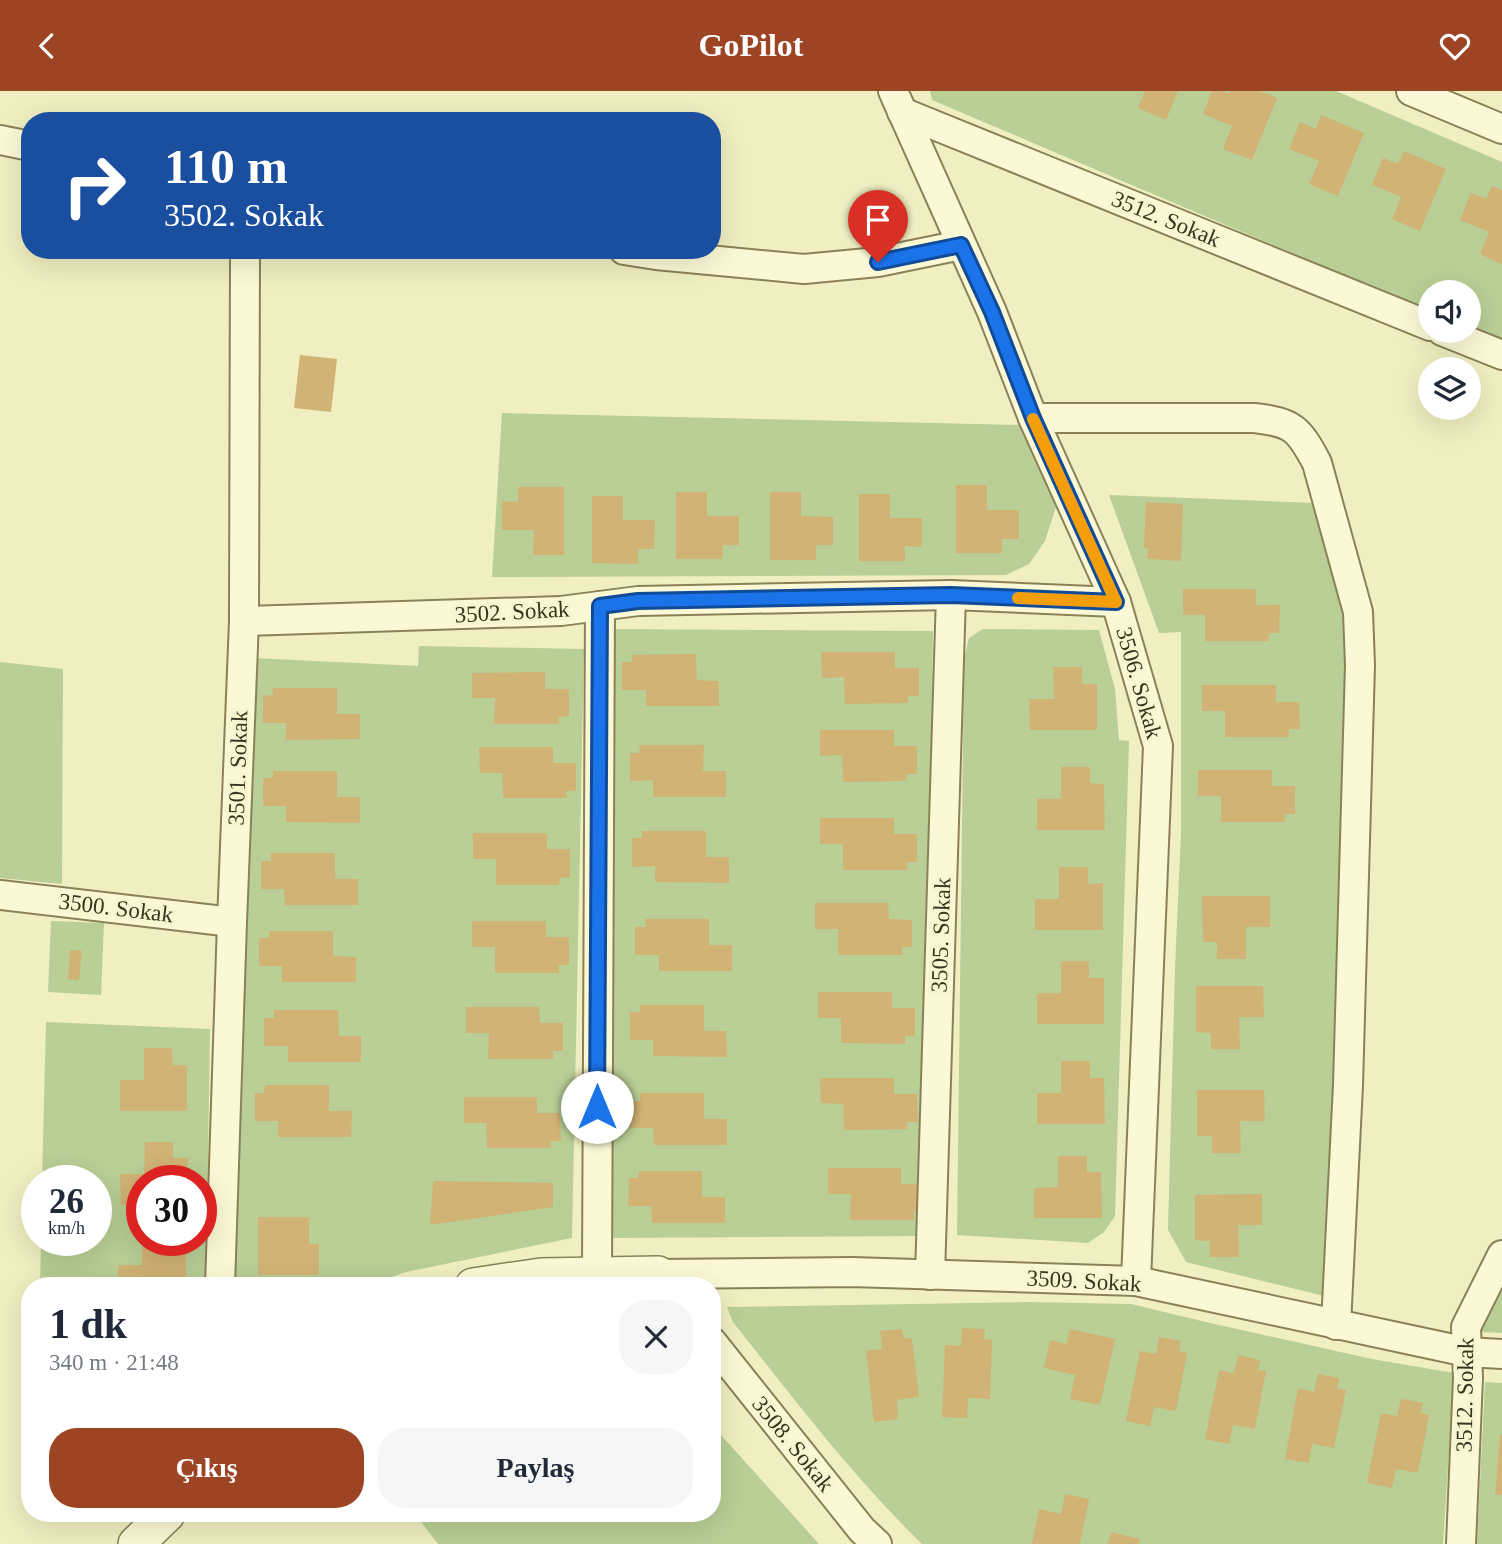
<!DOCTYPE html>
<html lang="tr">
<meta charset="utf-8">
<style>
:root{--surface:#fff;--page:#f6f6f7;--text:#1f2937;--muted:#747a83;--accent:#9d4424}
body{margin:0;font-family:Georgia,serif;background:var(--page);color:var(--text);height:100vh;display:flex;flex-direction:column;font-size:26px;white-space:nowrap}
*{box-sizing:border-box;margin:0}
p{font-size:23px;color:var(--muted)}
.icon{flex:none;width:38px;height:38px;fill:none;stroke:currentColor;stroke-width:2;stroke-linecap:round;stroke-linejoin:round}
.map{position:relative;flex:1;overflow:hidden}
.side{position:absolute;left:21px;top:1186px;width:700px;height:245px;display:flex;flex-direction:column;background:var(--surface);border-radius:28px;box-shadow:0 7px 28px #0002}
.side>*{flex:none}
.top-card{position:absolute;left:21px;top:21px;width:700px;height:147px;border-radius:28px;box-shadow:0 7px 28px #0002;background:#1a4fa0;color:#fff;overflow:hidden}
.fabs{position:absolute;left:1418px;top:189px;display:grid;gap:14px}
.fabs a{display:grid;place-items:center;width:63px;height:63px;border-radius:50%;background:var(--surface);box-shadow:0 7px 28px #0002;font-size:35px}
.speed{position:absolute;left:21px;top:1074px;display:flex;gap:14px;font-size:35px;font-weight:700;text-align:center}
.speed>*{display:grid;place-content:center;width:91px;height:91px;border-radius:50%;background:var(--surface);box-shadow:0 7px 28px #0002;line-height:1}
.speed small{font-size:18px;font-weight:400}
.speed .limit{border:10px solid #d22;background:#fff;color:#111}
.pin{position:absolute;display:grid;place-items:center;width:60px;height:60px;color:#fff;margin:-72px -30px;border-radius:50% 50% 50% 0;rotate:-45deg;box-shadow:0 0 7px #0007}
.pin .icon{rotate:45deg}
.me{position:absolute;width:77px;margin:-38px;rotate:0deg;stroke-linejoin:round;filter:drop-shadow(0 0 5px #0008)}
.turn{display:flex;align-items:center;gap:24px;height:147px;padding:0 28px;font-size:32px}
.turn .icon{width:91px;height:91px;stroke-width:2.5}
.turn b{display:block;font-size:49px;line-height:60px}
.round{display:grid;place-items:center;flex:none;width:74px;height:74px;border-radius:28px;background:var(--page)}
.headline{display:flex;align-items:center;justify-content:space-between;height:119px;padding:0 28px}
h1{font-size:42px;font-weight:800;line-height:52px}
.action{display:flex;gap:14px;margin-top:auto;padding:14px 28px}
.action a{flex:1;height:80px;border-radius:28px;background:var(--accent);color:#fff;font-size:28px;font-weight:800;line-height:80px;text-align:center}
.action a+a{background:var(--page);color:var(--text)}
header{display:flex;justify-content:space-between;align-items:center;height:91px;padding:0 28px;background:var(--accent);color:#fff;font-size:32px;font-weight:800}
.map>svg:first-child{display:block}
.green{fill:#b9cf95;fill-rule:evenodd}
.building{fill:#d1b375}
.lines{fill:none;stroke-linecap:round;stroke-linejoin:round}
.minor-casing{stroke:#8b8158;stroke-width:32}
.tertiary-casing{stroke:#8b8158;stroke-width:38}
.minor{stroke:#fbf9d5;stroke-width:28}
.tertiary{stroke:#fbf9d5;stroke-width:35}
.route-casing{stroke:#114b97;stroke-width:18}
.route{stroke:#1a73e8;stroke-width:12}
.slow{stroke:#f59e0b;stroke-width:12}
.labels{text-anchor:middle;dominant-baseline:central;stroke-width:7;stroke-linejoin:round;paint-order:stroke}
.street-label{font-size:23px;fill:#3a331d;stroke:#f7f6d1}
</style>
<header><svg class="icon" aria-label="back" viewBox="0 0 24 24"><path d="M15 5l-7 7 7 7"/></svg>GoPilot<svg class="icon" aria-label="heart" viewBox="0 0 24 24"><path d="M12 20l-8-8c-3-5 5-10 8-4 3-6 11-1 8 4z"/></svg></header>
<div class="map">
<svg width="1502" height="1453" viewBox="0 0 1502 1453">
<rect width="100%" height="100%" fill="#f0efc1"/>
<g class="green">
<path d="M930 0H1336L1502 71V252L1468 238V201H1430V221L932 9Z"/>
<path d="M502 322 1023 334 1058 410 1045 450 1029 473 1006 484 492 486Z"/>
<path d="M1109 404 1314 412 1349 531 1328 1206 1186 1171 1168 1139 1175 877 1181 742V541L1159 542Z"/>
<path d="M611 538 933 540 925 1145 609 1147Z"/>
<path d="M983 538 1099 539 1115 598 1119 649 1129 650 1115 1125 1104 1141 1088 1152 957 1144 964 568 969 547Z"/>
<path d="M419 555 584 558 572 1147 406 1181 367 1195H233L254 567 418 575Z"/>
<path d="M0 571 63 578 62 793 0 787Z"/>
<path d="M51 830 104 832 101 904 48 901Z"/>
<path d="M46 931 210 938 206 1195H40L41 1150H96V1090H42ZM142 1090H201V1150H142Z"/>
<path d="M1502 1191V1242L1477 1241Z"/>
<path d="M1028 1211 1131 1213 1210 1232 1372 1268 1454 1282 1443 1453H922C852 1385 793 1307 733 1231L727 1216Z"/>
<path d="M1485 1291 1502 1292V1453H1477Z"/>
<path d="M712 1334 819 1453H438L415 1423H712Z"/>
</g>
<g class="building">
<path d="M1145 0H1178L1166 29 1138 17Z"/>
<path d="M1212 0H1222L1229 3 1230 0H1260L1277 7 1252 69 1223 58 1232 35 1203 23Z"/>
<path d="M1321 24 1364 42 1338 105 1309 93 1319 70 1289 58 1300 31 1316 38Z"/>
<path d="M1404 60 1446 78 1420 140 1392 128 1401 106 1372 94 1383 67 1398 73Z"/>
<path d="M1492 95 1502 99V173L1480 163 1489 141 1460 129 1471 102 1486 108Z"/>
<path d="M300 264 337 268 331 321 294 317Z"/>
<path d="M956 394H987V419H1019V448H1002V462H956Z"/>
<path d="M518 396H564V464H533L534 439H502V410L518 411Z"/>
<path d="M676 401H707V425H739V454H723L722 468H676Z"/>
<path d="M770 401H801V425L833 426V454H816V469H770Z"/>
<path d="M859 403H890V427H922V456L905 455V470H859Z"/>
<path d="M592 405H623V429H655L654 458H638V473L592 472Z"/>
<path d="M1146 411 1183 413 1181 470 1147 468 1148 457H1144Z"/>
<path d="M1183 498H1256V514H1280L1279 542H1269V550H1205V524H1183Z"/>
<path d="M821 561H895V577H919V605H908V612L845 613 844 586 822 587Z"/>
<path d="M696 563 697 589 719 590V615H646V599H622V571H632V564Z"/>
<path d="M1053 576H1082V593H1097V639H1030L1029 608H1054Z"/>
<path d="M545 581V598H569V625L558 626 559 633H494L495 607H472V582Z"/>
<path d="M1202 594H1276V611H1299L1300 638H1289V646H1225V620H1202Z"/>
<path d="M273 597H337V623H360V648L286 649V632H263V605L273 604Z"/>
<path d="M820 639H894V655H917V683H907L906 690 843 691 842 664 820 665Z"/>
<path d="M640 654H704L703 680H726V706H653V689L630 690V662H639Z"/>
<path d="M479 656H553V672H576V700H566L567 707H503L502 682H480Z"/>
<path d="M1061 676H1090V692L1104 693 1105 739H1037V708H1061Z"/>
<path d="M1198 679H1272V695H1295V723H1285V731H1221V705H1198Z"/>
<path d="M273 680H337V706H360V732L286 731V715H263V687H273Z"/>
<path d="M820 727H894V743H917V771H907V779H843V753H820Z"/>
<path d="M642 740H706V766H729V792L655 791V775L632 776V747H642Z"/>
<path d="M473 742H547V758H570V787L560 786 559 794H496V768H473Z"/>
<path d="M271 762H335V788H358V814H285L284 798H261V770H271Z"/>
<path d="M1059 776H1088V793L1103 792V839H1035V808H1059Z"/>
<path d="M1202 805H1270V836H1246V868H1217V851H1203Z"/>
<path d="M815 812H888L889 828 912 829V856H902V864H838V838H815Z"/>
<path d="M645 828H709V854H732V880H659V864H635V836H646Z"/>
<path d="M472 830H546V846H569V874H559V882H495V856H472Z"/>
<path d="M269 840H333V865L356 866V891H282V875H259V847H269Z"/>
<path d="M70 859 82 860 79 889 68 888Z"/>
<path d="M1061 870H1089V887H1104V933H1037V902H1061Z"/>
<path d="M1196 895H1263L1264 926H1239L1240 958H1211V942L1196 941Z"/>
<path d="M818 901H892V917H915V945H905V953L841 952V927H818Z"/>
<path d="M640 914H704V940H726L727 966 653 965V949H630V921H640Z"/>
<path d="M466 916H539L540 932H563V960H553V968H488L489 942H466Z"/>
<path d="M274 919H338L339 945H361V971H288V955H264V927H274Z"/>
<path d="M144 957H172L173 974H187V1020H120V989H144Z"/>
<path d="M1061 970H1090V987H1104L1105 1033H1037V1002H1061Z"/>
<path d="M820 987H894V1003H917L918 1031H907V1038L844 1039 843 1013 821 1012Z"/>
<path d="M265 994H329V1020H352L351 1046H278V1030H255V1002H264Z"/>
<path d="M1197 999H1264L1265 1030H1240L1241 1062H1212V1045H1197Z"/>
<path d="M640 1002H704V1028H727V1054H654L653 1037H630V1010H640Z"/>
<path d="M464 1006H537V1022H560L561 1050H550L551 1057H487L486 1032H464Z"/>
<path d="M145 1051H173V1067H188V1090H142V1114H121L120 1083H144Z"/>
<path d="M1058 1065H1087V1081H1101L1102 1127H1034V1097L1058 1096Z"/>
<path d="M828 1077H901V1093H925V1121H914V1129H850L851 1103H828Z"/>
<path d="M639 1080H702V1106H725V1132H652L651 1115H628L629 1087H638Z"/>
<path d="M433 1090 553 1092V1116L430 1134Z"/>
<path d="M1262 1103V1134H1238L1239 1166H1210V1150L1195 1149V1104Z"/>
<path d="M258 1126H309V1153H319V1184H258Z"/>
<path d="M142 1150H171V1159L186 1158V1195H118V1174H142Z"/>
<path d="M962 1237 985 1238 984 1248 992 1249 990 1308 968 1307 967 1327 942 1326 945 1254 961 1255Z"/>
<path d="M902 1238 904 1248 912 1247 919 1306 897 1309 898 1328 874 1331 866 1260 882 1258 880 1240Z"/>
<path d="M1070 1238 1115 1248 1100 1314 1070 1308 1075 1284 1044 1277 1050 1249 1066 1253Z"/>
<path d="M1159 1246 1181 1250 1179 1260 1187 1262 1176 1320 1154 1316 1150 1335 1126 1330 1140 1260 1156 1263Z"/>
<path d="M1238 1264 1260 1269 1258 1279 1266 1280 1255 1338 1233 1334 1229 1353 1205 1348 1219 1279 1234 1282Z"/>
<path d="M1318 1283 1339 1287 1337 1298 1346 1299 1334 1357 1312 1353 1309 1372 1285 1368 1298 1297 1314 1301Z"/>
<path d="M1401 1308 1423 1312 1421 1322 1429 1324 1418 1382 1396 1378 1392 1397 1367 1392 1381 1322 1397 1325Z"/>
<path d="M1500 1344H1502V1404L1495 1403Z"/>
<path d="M1065 1403 1089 1408 1080 1453H1032L1039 1418 1061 1423Z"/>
<path d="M1111 1441 1140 1448 1139 1453H1108Z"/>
</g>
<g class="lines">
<defs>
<g id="minor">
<path d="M893 0 992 221 1033 327 1116 511 1158 655 1136 1190"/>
<path d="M1411 0 1502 38"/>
<path d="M902 21 1430 235"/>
<path d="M0 49 30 55"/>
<path d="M624 159 656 164 804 178 878 171 961 154"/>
<path d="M1442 240 1502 264"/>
<path d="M1033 327H1254C1293 331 1299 338 1317 372L1358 521 1360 574 1348 994 1336 1234"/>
<path d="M244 530 561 520 638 510 951 504 1116 511"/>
<path d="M0 804 232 831"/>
<path d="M597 1183 600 515"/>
<path d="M658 1183 852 1181 1136 1190 1467 1261 1502 1263"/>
<path d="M930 1184 951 504"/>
<path d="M220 1195 232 831 244 530 245 159"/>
<path d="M712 1251 862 1439 877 1453"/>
<path d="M1461 1453 1468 1287 1466 1236 1502 1164"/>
</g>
<g id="tertiary">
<path d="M473 1195 541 1185 658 1183"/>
<path d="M136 1453 167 1423"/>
</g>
</defs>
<use href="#minor" class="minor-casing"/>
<use href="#tertiary" class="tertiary-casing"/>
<use href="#minor" class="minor"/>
<use href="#tertiary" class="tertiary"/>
</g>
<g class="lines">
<defs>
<path id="route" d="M597 1016 600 515 638 510 951 504 1116 511 1033 327 992 221 961 154 878 171"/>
</defs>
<use href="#route" class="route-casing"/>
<use href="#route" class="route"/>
<path class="slow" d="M1018 507 1116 511 1033 328"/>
</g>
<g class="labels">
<g class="street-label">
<text transform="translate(1166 128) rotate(22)">3512. Sokak</text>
<text transform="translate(512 521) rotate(-3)">3502. Sokak</text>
<text transform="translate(1139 592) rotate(74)">3506. Sokak</text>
<text transform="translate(238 677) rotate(-88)">3501. Sokak</text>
<text transform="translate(116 817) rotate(7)">3500. Sokak</text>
<text transform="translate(941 844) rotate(-88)">3505. Sokak</text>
<text transform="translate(1084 1190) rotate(3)">3509. Sokak</text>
<text transform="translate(1465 1304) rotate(-89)">3512. Sokak</text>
<text transform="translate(793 1353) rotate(51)">3508. Sokak</text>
</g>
</g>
</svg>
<div class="fabs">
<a><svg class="icon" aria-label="sound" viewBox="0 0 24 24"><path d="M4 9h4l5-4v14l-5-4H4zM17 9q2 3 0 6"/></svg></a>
<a><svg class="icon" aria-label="layers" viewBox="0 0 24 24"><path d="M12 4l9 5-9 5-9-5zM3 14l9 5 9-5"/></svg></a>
</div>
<div class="speed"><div>26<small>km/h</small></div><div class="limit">30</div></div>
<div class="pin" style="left:878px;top:171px;background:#d93025"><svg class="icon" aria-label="arrive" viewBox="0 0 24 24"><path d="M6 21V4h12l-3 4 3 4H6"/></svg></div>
<svg class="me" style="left:597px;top:1016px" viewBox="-20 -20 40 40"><circle r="19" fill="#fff"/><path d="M0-13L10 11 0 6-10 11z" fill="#1a73e8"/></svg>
<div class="top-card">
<div class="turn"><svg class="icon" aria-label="right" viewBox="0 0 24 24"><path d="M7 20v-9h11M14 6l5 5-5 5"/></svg><div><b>110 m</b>3502. Sokak</div></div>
</div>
<section class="side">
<div class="headline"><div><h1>1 dk</h1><p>340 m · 21:48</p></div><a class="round"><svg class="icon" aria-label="close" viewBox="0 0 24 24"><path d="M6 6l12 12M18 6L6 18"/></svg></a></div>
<div class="action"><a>Çıkış</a><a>Paylaş</a></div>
</section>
</div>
